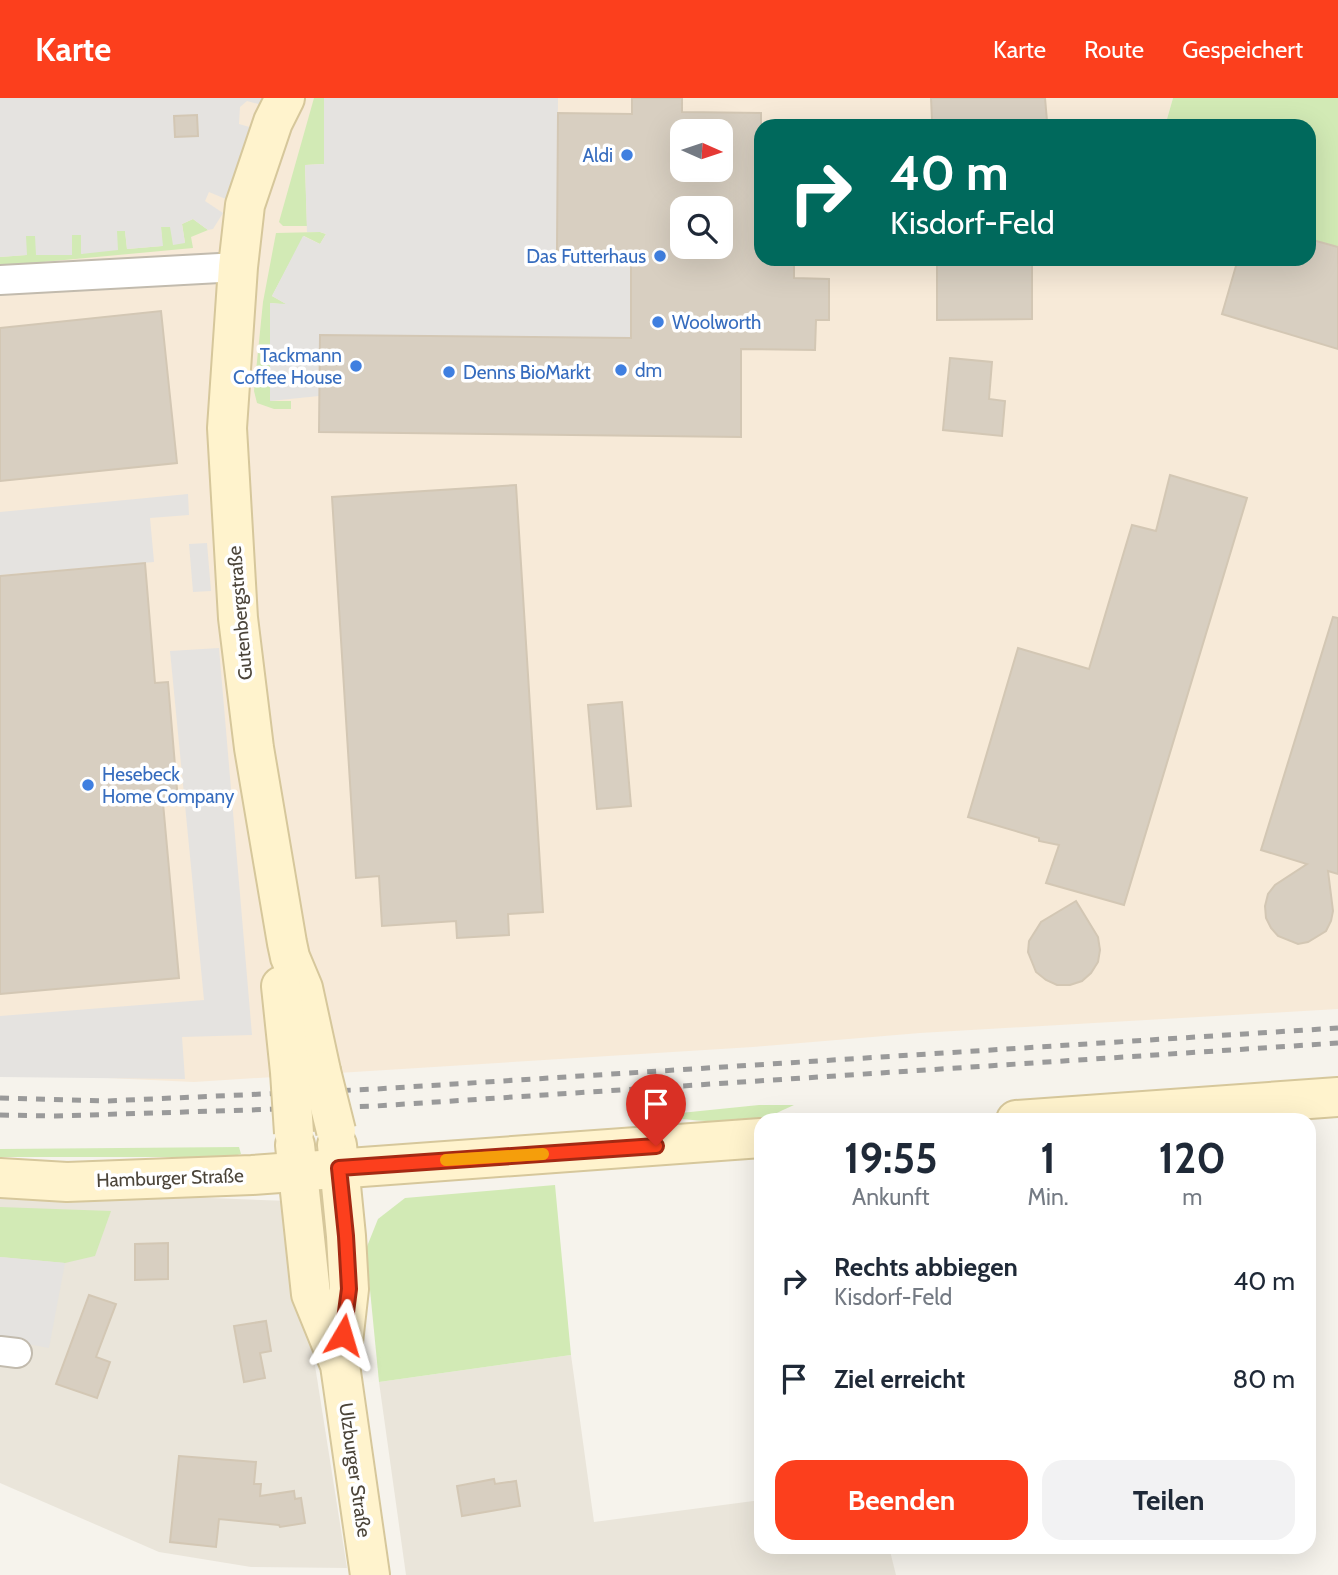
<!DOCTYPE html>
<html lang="de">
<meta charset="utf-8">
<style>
:root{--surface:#fff;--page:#f2f2f3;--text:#1f2937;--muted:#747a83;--accent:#fc3f1d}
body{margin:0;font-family:Cabin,sans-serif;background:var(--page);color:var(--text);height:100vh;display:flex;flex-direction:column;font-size:26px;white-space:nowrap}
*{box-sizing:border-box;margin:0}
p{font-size:23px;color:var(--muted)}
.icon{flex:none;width:38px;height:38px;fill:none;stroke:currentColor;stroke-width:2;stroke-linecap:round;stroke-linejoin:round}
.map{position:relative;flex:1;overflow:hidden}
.side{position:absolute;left:754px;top:1015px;width:562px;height:441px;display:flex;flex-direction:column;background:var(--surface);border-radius:21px;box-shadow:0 7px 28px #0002}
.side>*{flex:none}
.guide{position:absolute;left:754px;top:21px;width:562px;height:147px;border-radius:21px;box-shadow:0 7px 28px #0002;background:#00695c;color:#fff;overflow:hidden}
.needle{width:46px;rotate:93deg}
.controls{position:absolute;left:670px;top:21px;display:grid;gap:14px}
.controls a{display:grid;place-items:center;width:63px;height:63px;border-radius:14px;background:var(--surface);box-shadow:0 7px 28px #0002;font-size:35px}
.pin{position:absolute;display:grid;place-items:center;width:60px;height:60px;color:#fff;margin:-72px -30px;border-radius:50% 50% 50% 0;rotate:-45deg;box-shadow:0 0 7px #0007}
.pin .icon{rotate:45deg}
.me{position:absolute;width:77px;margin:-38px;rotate:7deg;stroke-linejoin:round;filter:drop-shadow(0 0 5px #0008)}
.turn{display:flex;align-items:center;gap:24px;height:147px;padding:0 21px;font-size:32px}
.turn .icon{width:91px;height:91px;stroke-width:2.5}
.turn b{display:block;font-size:49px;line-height:60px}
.eta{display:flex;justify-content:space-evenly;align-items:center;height:119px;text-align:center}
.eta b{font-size:42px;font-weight:800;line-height:49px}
.button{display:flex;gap:14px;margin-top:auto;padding:14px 21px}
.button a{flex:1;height:80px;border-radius:21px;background:var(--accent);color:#fff;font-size:28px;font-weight:800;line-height:80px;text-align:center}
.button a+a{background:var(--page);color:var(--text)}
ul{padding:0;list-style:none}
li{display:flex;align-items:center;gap:21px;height:98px;padding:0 21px}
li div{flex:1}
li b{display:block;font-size:26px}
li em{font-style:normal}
header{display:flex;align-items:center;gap:42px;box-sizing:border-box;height:98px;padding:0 35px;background:var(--accent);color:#fff}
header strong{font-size:33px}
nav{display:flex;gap:38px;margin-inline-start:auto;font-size:24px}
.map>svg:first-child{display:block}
.residential{fill:#eae5da}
.commercial{fill:#f7ead8;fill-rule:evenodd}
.green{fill:#d2eab5}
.parking{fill:#e5e3e0}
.building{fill:#d8cfc1;stroke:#d3c7b4;stroke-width:2;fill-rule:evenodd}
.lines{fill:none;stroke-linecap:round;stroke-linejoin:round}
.street-casing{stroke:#c2bbae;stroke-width:32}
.secondary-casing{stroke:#d6c79b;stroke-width:42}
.street{stroke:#fff;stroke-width:28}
.secondary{stroke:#fff3cd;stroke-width:38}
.rail{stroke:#9a9a9a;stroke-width:5;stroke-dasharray:9 9;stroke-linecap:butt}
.secondary-bridge-casing{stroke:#d6c79b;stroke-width:42;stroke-linecap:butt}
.secondary-bridge{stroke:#fff3cd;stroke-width:38}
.route-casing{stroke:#a42913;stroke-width:18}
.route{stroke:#fc3f1d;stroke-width:12}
.slow{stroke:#f59e0b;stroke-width:12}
.shop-dot{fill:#3f7fe0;stroke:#fff;stroke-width:2.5}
.labels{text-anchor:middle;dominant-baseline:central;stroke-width:7;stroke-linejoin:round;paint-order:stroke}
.shop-label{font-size:19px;fill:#366cbe;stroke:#fff;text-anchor:start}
.street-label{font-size:19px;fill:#4b4439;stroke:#fff}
</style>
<header>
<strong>Karte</strong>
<nav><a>Karte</a><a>Route</a><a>Gespeichert</a></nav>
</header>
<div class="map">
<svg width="1338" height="1477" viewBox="0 0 1338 1477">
<rect width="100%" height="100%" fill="#f6f3ec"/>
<g class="residential">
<path d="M0 1092 289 1103 347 1470 251 1469 159 1454 0 1385Z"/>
<path d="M571 1257 594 1424 761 1402V1449H889L896 1477H406L379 1284Z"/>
</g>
<path class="commercial" d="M0 0H1173L1165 28H761V161H1309V141L1338 149V911L920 935 753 949 194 984 0 975ZM682 33H721V72H682ZM682 110H721V149H682Z"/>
<g class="green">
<path d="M314 0H324V66L305 67 307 128H283L279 124Z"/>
<path d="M1173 0H1338V149L1309 141V28H1165Z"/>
<path d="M193 121 208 132 191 139 193 150 0 168V159L26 157V138H35L72 156 71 136H81L82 156 116 133 125 132 127 151 162 148 161 129 170 128 185 145 182 126Z"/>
<path d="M320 134 326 136 320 146 304 138 272 198 288 207 271 205V303H291V311H274L257 305 254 293 263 204 276 135Z"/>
<path d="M759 1007H794C784 1011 773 1018 763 1020 727 1028 687 1021 651 1018Z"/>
<path d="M239 1049 241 1056 230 1059H0V1051Z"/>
<path d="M555 1087 571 1257 379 1284 366 1151 378 1121 405 1100Z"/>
<path d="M0 1109 111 1113 95 1158 65 1165 0 1159Z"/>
</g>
<g class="parking">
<path d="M0 0H265L262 7 247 3 240 9 239 26 253 30 228 102 209 94 205 103 223 115 213 131 208 132 193 121 182 126 185 145 173 147 170 129H161L163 148 127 151 125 133H117L118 152 81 156V137H72V157H36L35 138H26L27 157 0 159Z"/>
<path d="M324 0H558L557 152 631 153V240L321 237 319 298 270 303V205L286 206 272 198 303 138 320 146 326 136 320 134H307L305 67 324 66Z"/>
<path d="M188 396 189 417 150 420 154 464 0 477V414Z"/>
<path d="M207 445 211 493 193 494 189 446Z"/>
<path d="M219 550 252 937 182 939 185 981 0 979V918L204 902 170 553Z"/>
<path d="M0 1159 65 1165 49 1250 0 1241Z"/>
</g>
<g class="building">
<path d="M632 0H682V14L761 15V161H794V180L829 181V222H816L815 252 741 251V339L319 334 320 237 631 240V153L557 152 558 15 632 16ZM682 33H721V72H682ZM682 110H721V149H682Z"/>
<path d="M931 0H1045L1047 23 932 22Z"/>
<path d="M197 17 198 38 175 39 174 18Z"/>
<path d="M1309 141 1338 149V251L1222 216 1238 161H1309Z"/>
<path d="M937 161H1032V221L937 222Z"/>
<path d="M161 213 177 365 0 383V230Z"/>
<path d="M950 260 992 264 989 301 1005 303 1002 338 943 332Z"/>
<path d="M1170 377 1247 400 1124 807 1046 785 1059 747 1039 743V740L968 719 1018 550 1089 571 1132 427 1156 433Z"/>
<path d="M516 387 543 814 508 816 509 837 457 840 456 823 382 828 379 778 356 780 332 399Z"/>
<path d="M145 465 155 585 168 584 178 703 163 705 179 880 0 896V478Z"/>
<path d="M1333 519 1338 520V776L1328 773 1333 813 1331 823 1326 833 1308 844 1298 846 1278 838 1271 830 1266 820 1265 808 1268 796 1275 787 1307 766 1261 752Z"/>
<path d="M622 604 631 708 597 711 588 607Z"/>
<path d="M1076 803 1098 839 1100 852 1098 864 1091 875 1082 883 1070 887H1057L1046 882 1036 874 1028 854 1029 843 1041 824Z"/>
<path d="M168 1145V1181L135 1182V1146Z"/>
<path d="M89 1197 116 1206 96 1259 110 1264 97 1300 56 1286Z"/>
<path d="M266 1223 271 1253 260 1255 265 1280 244 1284 234 1228Z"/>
<path d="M179 1358 256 1364 254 1386H261L260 1398 294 1393 295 1401 301 1400 305 1425 280 1429 279 1427 219 1421 216 1449 170 1444Z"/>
<path d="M494 1381 495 1386 516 1383 520 1408 462 1418 457 1388Z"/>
</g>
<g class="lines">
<defs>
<g id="street">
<path d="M0 182 238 169"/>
<path d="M0 1253 17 1255"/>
</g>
<g id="secondary">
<path d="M285 0 273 24 245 107 238 169 227 330 238 520 254 650 287 845 290 859 303 890 321 973"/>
<path d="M281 888 290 974"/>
<path d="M1016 1022 1338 999"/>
<path d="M295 1047 311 1196 340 1267 370 1477"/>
<path d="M337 1047 346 1138 349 1191 341 1262"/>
<path d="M0 1080 67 1084 252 1077 761 1040"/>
</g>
</defs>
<use href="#street" class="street-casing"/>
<use href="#secondary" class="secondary-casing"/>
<use href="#street" class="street"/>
<use href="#secondary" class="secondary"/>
<g class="rail">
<path d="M0 1000 106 1003 376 991 1338 930"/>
<path d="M0 1017 56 1018 376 1008 1338 945"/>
</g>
<defs>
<g id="secondary-bridge">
<path d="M321 973 336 1033"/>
<path d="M290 974 294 1035"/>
</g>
</defs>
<use href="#secondary-bridge" class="secondary-bridge-casing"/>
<use href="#secondary-bridge" class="secondary-bridge"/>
</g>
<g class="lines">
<defs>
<path id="route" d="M343 1237 349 1191 346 1138 339 1070 656 1048"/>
</defs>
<use href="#route" class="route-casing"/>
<use href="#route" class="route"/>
<path class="slow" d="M446 1062 543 1056"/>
</g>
<g class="shop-dot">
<circle cx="627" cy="57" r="7"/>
<circle cx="660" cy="158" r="7"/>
<circle cx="658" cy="224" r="7"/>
<circle cx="356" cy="268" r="7"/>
<circle cx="621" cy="272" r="7"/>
<circle cx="449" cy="274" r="7"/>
<circle cx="88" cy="687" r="7"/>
</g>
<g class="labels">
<g class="shop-label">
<text x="613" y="57" text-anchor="end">Aldi</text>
<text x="646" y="158" text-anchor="end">Das Futterhaus</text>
<text x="672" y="224">Woolworth</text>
<text x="342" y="257" text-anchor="end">Tackmann<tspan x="342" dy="22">Coffee House</tspan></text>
<text x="635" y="272">dm</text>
<text x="463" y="274">Denns BioMarkt</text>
<text x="102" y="676">Hesebeck<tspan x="102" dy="22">Home Company</tspan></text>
</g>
<g class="street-label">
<text transform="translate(240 515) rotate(-95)">Gutenbergstraße</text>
<text transform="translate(170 1080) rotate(-2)">Hamburger Straße</text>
<text transform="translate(355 1372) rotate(82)">Ulzburger Straße</text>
</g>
</g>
</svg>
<div class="controls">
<a><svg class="needle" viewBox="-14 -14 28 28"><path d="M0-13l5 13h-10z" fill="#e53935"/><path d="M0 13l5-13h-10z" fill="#747a83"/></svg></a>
<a><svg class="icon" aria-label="search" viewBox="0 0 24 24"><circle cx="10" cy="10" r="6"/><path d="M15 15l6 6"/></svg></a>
</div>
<div class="pin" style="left:656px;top:1048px;background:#d93025"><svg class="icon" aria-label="arrive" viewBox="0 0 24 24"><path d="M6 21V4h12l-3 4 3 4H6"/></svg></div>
<svg class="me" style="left:343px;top:1237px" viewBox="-20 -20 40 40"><path d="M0-17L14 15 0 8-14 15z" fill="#fc3f1d" stroke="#fff" stroke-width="4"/></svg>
<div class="guide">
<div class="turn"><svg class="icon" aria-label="right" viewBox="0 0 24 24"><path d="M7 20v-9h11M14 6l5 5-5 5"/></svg><div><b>40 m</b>Kisdorf-Feld</div></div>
</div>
<section class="side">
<div class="eta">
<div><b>19:55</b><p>Ankunft</p></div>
<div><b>1</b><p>Min.</p></div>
<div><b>120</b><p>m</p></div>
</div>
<ul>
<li><svg class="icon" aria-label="right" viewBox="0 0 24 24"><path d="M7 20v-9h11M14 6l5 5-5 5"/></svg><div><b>Rechts abbiegen</b><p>Kisdorf-Feld</p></div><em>40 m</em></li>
<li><svg class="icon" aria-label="arrive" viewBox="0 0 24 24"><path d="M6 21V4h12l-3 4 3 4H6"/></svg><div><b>Ziel erreicht</b></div><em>80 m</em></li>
</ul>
<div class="button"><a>Beenden</a><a>Teilen</a></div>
</section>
</div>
